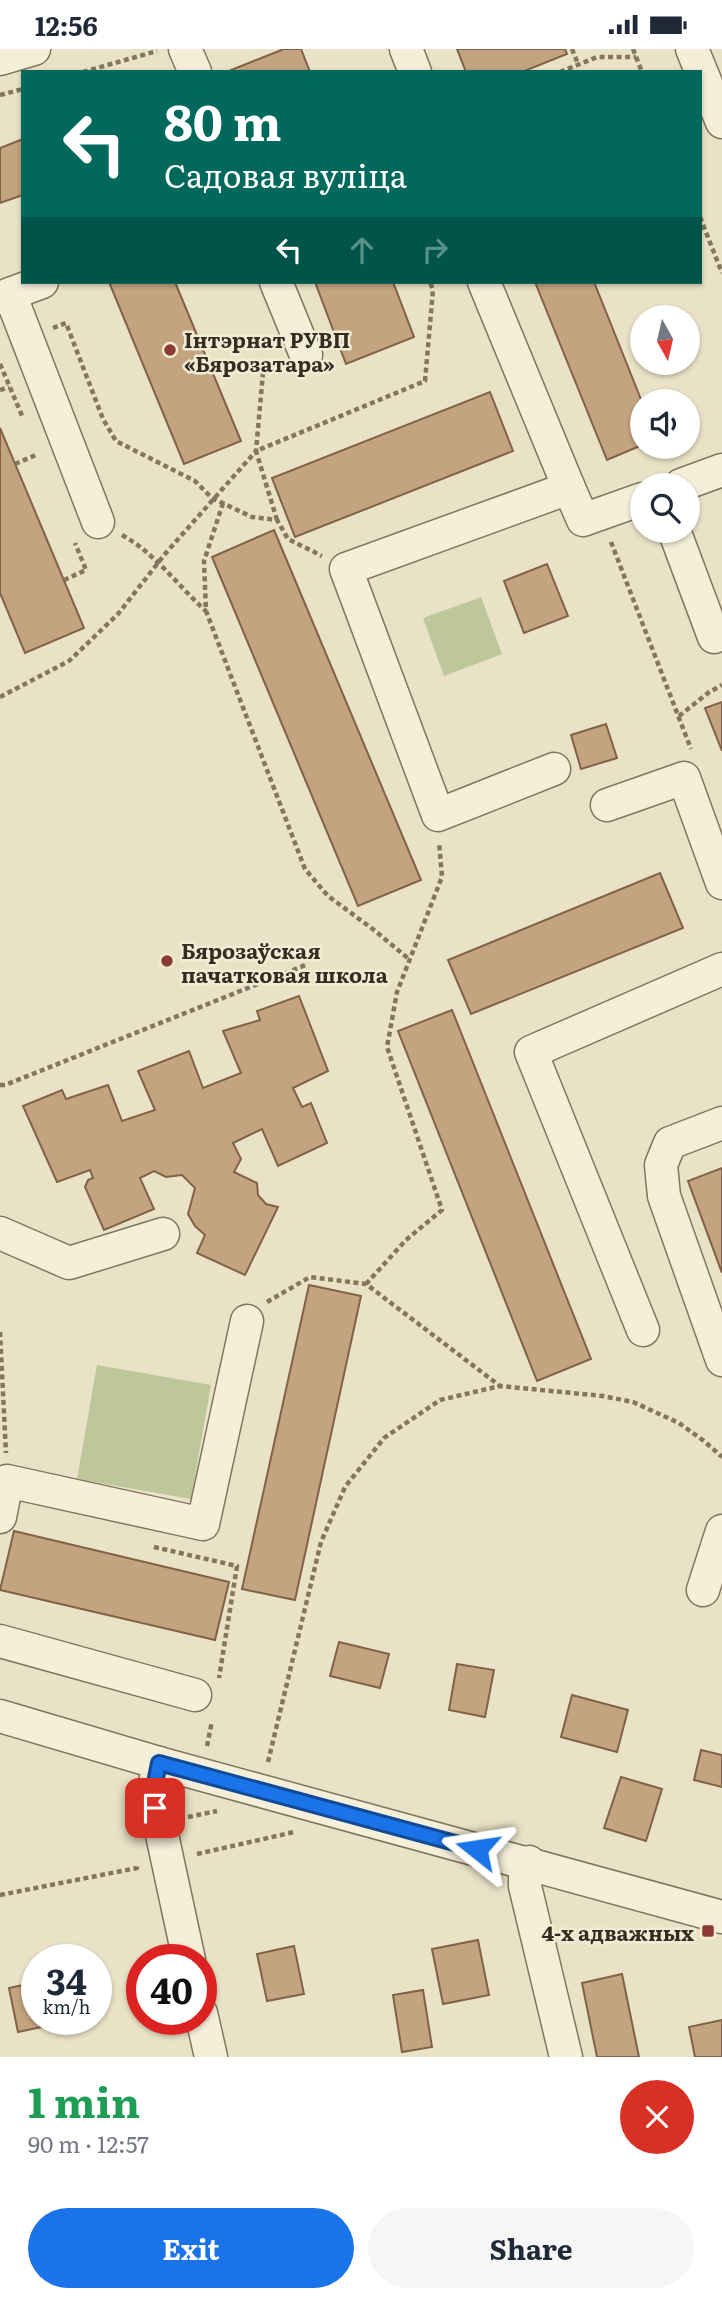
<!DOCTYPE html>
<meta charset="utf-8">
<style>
:root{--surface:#fff;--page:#f6f6f7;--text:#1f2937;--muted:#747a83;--accent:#1a73e8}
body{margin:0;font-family:Literata,serif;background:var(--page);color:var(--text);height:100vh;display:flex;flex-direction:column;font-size:26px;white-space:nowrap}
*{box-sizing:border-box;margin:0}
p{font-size:23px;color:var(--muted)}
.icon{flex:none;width:38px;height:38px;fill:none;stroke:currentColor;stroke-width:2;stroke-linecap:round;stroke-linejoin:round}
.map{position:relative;height:2008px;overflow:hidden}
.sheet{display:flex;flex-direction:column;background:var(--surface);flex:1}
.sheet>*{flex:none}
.top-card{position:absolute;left:21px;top:21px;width:681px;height:214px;border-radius:0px;box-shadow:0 2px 5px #0004;background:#00695c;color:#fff;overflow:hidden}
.needle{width:46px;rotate:172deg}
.fabs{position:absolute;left:630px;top:256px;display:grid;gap:14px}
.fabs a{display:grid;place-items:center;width:70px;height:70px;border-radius:50%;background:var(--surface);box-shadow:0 2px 5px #0004;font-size:35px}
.speed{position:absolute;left:21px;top:1895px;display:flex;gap:14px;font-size:35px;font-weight:700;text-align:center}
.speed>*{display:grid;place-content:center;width:91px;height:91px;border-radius:50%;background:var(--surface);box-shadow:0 2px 5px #0004;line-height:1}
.speed small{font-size:18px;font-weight:400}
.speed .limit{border:10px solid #d22;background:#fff;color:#111}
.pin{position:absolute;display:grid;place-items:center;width:60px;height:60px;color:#fff;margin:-30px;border-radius:14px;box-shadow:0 4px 10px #0006}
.me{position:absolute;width:77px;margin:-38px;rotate:285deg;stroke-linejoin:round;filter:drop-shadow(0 0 5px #0008)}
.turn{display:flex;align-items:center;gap:24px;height:147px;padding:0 28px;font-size:32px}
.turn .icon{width:91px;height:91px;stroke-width:2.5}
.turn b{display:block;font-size:49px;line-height:60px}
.lanes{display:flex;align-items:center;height:66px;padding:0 28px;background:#0003;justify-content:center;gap:35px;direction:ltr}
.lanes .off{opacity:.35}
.round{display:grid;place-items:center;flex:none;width:74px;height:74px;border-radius:37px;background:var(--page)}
.headline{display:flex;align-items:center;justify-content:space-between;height:119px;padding:0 28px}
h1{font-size:42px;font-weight:700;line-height:52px;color:#1e9e55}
.action{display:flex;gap:14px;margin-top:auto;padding:14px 28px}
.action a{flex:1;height:80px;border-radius:42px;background:var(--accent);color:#fff;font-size:28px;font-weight:700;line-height:80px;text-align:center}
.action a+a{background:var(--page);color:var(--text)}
.status{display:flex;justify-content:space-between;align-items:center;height:49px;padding:0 35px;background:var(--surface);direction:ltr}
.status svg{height:19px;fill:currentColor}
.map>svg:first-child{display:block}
.green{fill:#bec79c}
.building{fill:#c4a380;stroke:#806246;stroke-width:2}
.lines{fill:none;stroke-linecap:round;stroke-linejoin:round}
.minor-casing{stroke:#83755e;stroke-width:35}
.path{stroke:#83755e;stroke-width:4.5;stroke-dasharray:5 3.5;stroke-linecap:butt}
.minor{stroke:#f5efd9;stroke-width:32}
.route-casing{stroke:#114b97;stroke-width:18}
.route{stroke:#1a73e8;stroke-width:12}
.poi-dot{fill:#8c3b34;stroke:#f2ecd5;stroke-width:2.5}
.labels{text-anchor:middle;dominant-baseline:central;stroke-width:5;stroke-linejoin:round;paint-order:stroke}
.poi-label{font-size:21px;font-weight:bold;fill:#352c20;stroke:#f2ecd5;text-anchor:start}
</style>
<div class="status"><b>12:56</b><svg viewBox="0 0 49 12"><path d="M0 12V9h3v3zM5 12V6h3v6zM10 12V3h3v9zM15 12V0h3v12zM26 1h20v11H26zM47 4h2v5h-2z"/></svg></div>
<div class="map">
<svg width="722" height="2008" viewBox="0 0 722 2008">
<rect width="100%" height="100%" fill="#eae2c7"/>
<g class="green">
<path d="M481 548 502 605 444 627 423 569Z"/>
<path d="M97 1316 211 1336 191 1450 77 1430Z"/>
</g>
<g class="building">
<path d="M284 0H301L310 23H232L231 21Z"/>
<path d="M457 0H565L567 5 522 23H466Z"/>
<path d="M23 90V146L0 154V99Z"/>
<path d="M109 233H175L241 392 184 415Z"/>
<path d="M315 233H393L414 288 346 315Z"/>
<path d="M535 233H594L642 353V396L607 411Z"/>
<path d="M490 343 513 402 295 488 272 429Z"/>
<path d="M0 379 84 579 25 604 0 544Z"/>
<path d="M274 481 421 831 358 857 212 508Z"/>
<path d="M547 515 568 567 524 584 504 532Z"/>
<path d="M722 653V702L705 659Z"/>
<path d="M606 675 617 709 581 720 571 686Z"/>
<path d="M660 824 683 879 471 965 448 911Z"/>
<path d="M299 947 328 1022 293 1039 302 1058 311 1054 327 1094 278 1117 262 1080 233 1094 241 1110 234 1123 257 1134 258 1146 266 1155 278 1158 245 1226 197 1204 205 1186 195 1177 188 1165 195 1139 182 1126 166 1128 154 1122 140 1129 154 1160 104 1181 85 1138 88 1131 93 1129 90 1121 57 1133 23 1057 62 1041 66 1050 108 1036 122 1072 155 1061 138 1022 189 1002 203 1039 241 1024 223 982 260 971 257 962Z"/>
<path d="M452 961 591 1310 537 1332 398 982Z"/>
<path d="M722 1119V1224L688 1132Z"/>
<path d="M309 1236 361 1247 295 1551 242 1540Z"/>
<path d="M14 1482 229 1533 215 1591 0 1541Z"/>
<path d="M339 1593 389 1605 380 1639 330 1627Z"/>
<path d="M457 1615 494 1621 485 1668 449 1661Z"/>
<path d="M572 1646 628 1661 617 1703 561 1688Z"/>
<path d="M701 1701 722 1706V1738L694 1731Z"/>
<path d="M621 1728 662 1740 646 1792 604 1779Z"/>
<path d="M478 1891 489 1946 443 1955 432 1900Z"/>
<path d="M294 1897 304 1945 267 1952 257 1905Z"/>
<path d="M622 1925 639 2008H597L582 1934Z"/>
<path d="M37 1933V1970H79L18 1983 9 1939Z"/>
<path d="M423 1941 432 1998 402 2003 393 1946Z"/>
<path d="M722 1971V2008H695L689 1978Z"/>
</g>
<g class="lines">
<defs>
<g id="minor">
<path d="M185 0 195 23"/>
<path d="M406 0 415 23"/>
<path d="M692 0 722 73"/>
<path d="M0 10 34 0"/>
<path d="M276 233 306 306"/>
<path d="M484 233 569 439"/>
<path d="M10 245 42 233"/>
<path d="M0 249 10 245 98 473"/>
<path d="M681 436 722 421"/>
<path d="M674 481 714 588"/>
<path d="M554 720 438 766 346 520 569 439 583 471 642 450"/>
<path d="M607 756 684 729 722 834"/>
<path d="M722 1074 670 1094 661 1116 664 1147 722 1311"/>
<path d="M0 1184 69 1214 163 1185"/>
<path d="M643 1281 531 1003 722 920"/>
<path d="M0 1468 7 1432 203 1475 247 1272"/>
<path d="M703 1541 722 1482"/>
<path d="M0 1592 195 1646"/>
<path d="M0 1667 159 1714 722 1868"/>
<path d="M159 1714 153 1744 189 1911"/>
<path d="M529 1813 525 1824V1837L566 2008"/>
<path d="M201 1964 211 2008"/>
</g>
</defs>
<use href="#minor" class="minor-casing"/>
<g class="path">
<path d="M572 0 578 15"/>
<path d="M633 0 642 23"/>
<path d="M83 23 157 2"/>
<path d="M560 23 597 8H636"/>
<path d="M0 46 23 40"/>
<path d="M700 168 722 224"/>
<path d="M53 279 66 274 103 370 116 392 195 432 212 449 252 468 277 471 288 490 322 507"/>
<path d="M0 315 23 369"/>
<path d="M0 341 9 338"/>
<path d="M15 415 38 405"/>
<path d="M223 454 204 512 206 562 305 820 328 847 374 881 410 911"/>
<path d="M277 471 256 402 425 332 433 241 430 233"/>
<path d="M122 486C155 504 178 537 206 562"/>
<path d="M611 493 691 700"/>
<path d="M64 531 86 521 75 494"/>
<path d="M0 648 69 612 118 565 165 505 256 402 263 324 279 318"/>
<path d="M679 667 708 644 722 636"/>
<path d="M0 1036H5L308 915"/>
<path d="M366 1235 406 1191 442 1161 387 998 397 943 442 828 439 793"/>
<path d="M267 1253 310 1228 366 1235 500 1337"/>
<path d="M0 1283 6 1404"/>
<path d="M154 1498 237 1517 219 1629"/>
<path d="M207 1697 212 1672"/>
<path d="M268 1713 321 1493 345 1438 384 1389 440 1351 500 1337 603 1347 633 1353 679 1374 704 1392 722 1408"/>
<path d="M188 1768 217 1762"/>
<path d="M197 1805 294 1783"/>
<path d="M0 1846 137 1819V1817"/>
</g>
<use href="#minor" class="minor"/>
</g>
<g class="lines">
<defs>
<path id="route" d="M155 1759 153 1744 159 1714 477 1800"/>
</defs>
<use href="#route" class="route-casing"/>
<use href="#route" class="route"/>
</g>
<g class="poi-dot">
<circle cx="170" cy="301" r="7"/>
<circle cx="167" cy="912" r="7"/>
<rect x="701" y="1875" width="14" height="14" rx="3.5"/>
</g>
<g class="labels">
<g class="poi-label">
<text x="184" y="289">Інтэрнат РУВП<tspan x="184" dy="24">«Бярозатара»</tspan></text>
<text x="181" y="900">Бярозаўская<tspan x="181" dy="24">пачатковая школа</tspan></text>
<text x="694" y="1882" text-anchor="end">4-х адважных</text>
</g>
</g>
</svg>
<div class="fabs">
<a><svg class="needle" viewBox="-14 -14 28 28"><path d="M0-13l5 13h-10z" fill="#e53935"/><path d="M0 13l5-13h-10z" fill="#747a83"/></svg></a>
<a><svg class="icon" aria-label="sound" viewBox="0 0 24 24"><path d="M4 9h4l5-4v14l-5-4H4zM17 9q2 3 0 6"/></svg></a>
<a><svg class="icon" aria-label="search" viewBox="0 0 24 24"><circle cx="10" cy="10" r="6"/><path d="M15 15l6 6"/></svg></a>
</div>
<div class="speed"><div>34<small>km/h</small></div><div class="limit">40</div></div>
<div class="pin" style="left:155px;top:1759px;background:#d93025"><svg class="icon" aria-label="arrive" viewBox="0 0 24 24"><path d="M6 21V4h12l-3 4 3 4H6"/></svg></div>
<svg class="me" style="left:477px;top:1800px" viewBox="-20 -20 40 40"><path d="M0-17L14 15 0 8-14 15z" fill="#1a73e8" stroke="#fff" stroke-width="4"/></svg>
<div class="top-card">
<div class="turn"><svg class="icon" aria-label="left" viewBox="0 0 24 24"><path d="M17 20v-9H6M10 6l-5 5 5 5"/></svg><div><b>80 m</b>Садовая вуліца</div></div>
<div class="lanes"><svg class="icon" aria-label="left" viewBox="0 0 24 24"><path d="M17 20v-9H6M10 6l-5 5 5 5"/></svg><svg class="icon off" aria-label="ahead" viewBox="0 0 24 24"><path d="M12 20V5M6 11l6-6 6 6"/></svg><svg class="icon off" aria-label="right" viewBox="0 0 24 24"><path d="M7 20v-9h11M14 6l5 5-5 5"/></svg></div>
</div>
</div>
<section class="sheet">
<div class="headline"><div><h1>1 min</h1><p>90 m · 12:57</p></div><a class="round" style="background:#d93025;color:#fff"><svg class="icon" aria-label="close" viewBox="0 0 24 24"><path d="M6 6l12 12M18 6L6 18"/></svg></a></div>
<div class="action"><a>Exit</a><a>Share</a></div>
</section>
